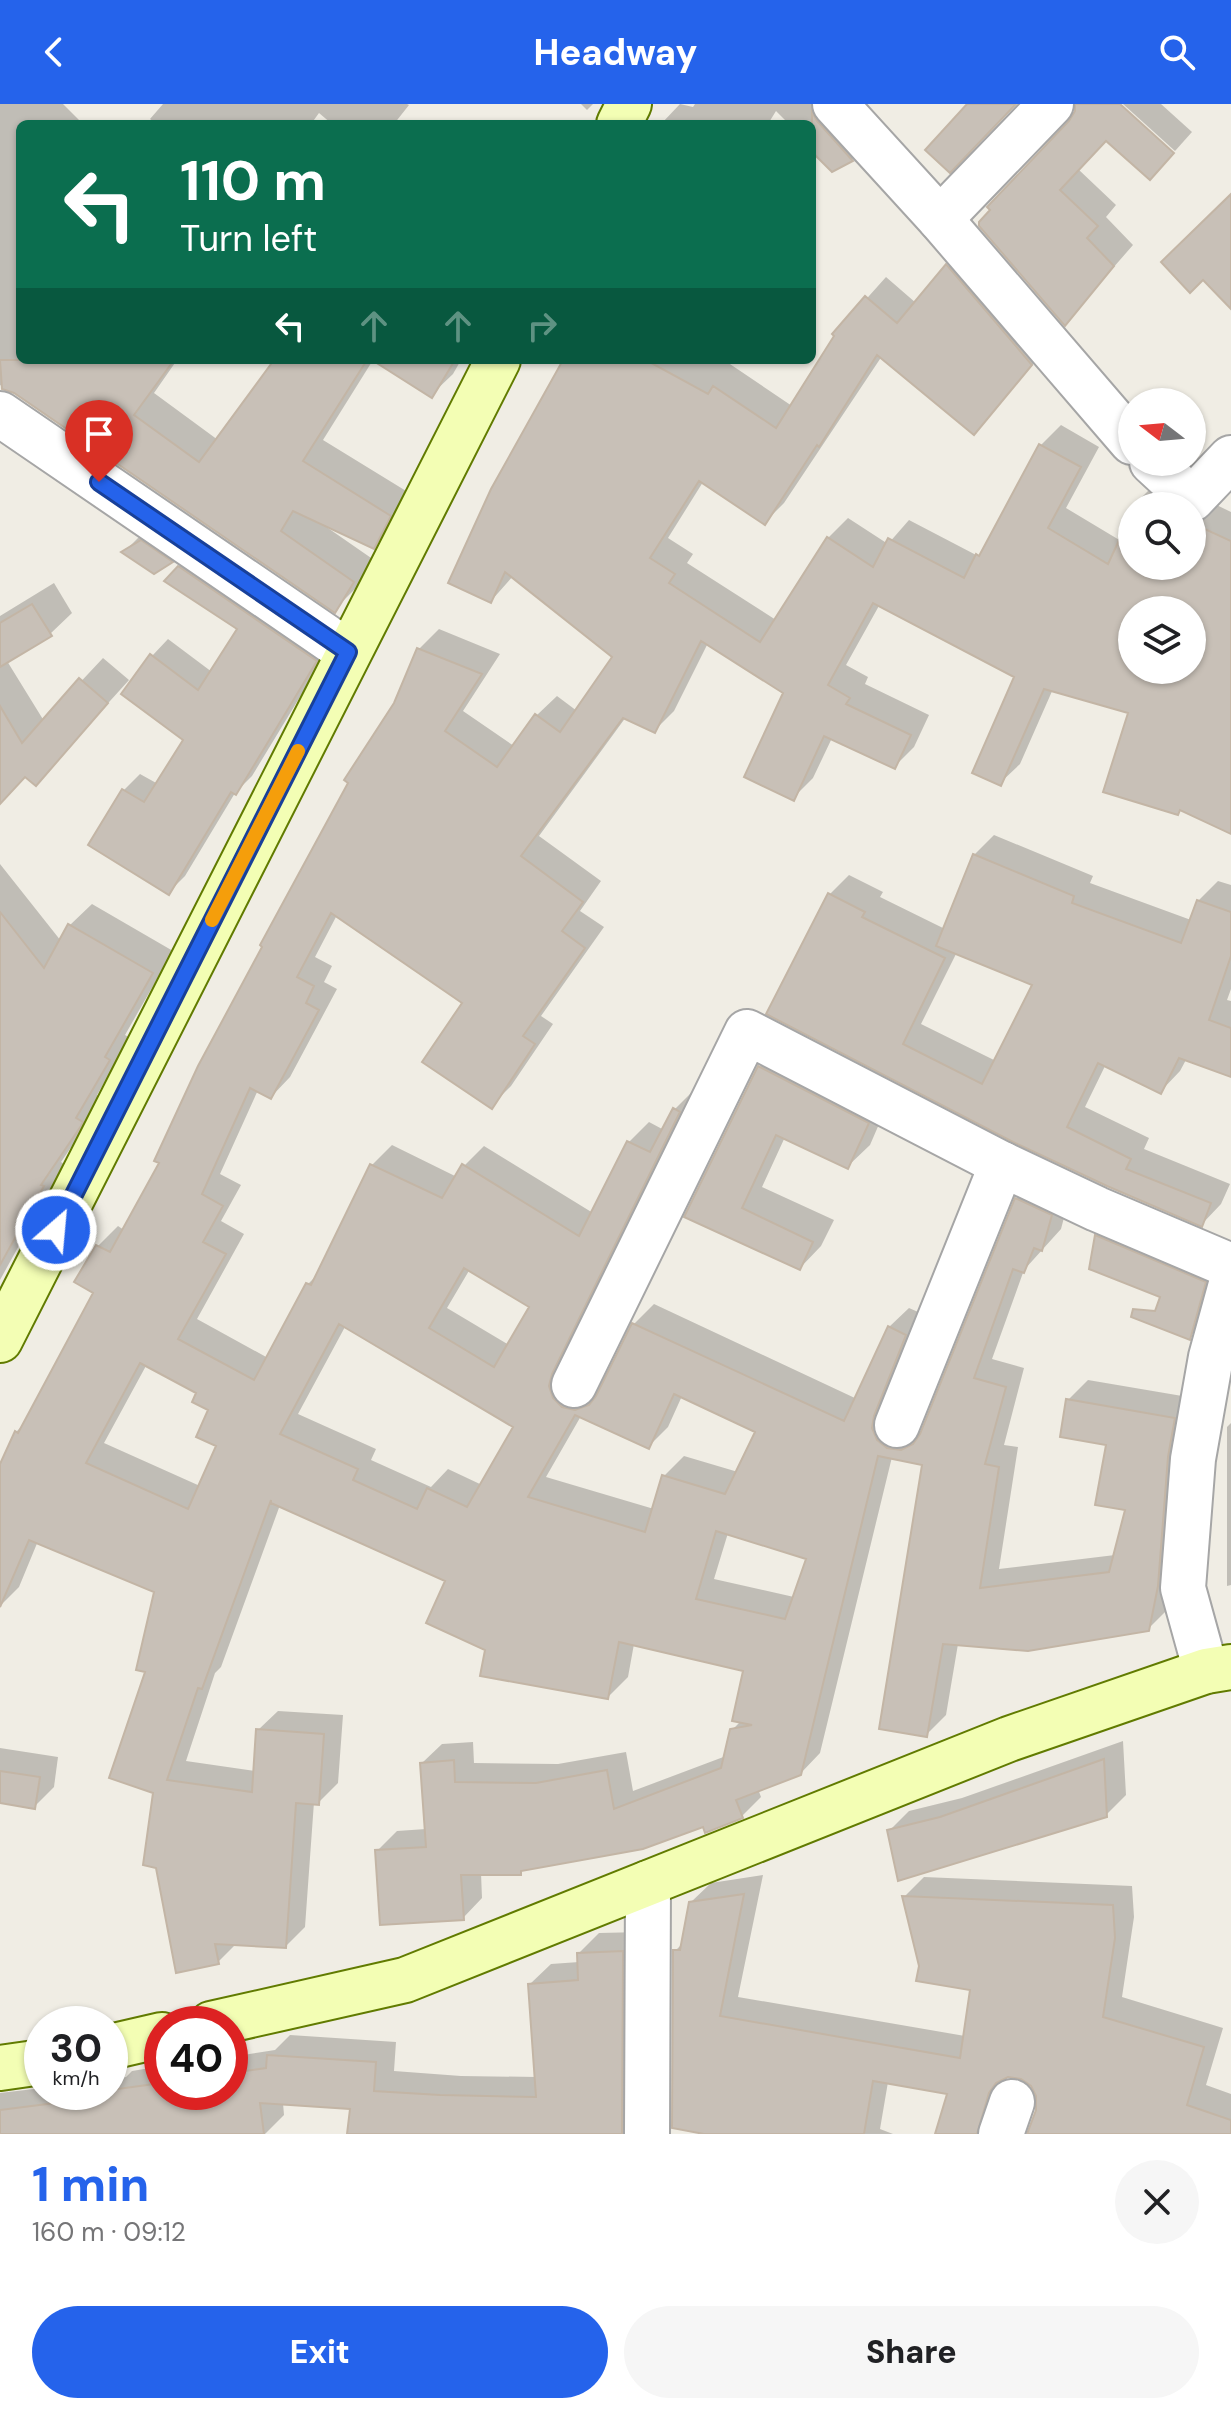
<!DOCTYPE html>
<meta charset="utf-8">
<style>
:root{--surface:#fff;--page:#f6f6f6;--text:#202124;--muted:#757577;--accent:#2563eb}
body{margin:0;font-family:"DM Sans",sans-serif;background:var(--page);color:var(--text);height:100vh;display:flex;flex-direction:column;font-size:30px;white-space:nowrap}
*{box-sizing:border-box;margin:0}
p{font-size:26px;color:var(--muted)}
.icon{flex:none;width:44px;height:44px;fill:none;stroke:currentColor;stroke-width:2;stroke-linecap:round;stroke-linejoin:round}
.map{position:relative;height:2030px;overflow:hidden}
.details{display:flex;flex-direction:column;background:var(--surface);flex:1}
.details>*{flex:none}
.guide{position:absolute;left:16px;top:16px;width:800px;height:244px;border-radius:12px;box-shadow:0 2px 6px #0004;background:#0b6e4f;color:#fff;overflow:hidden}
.needle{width:52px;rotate:286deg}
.tools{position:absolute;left:1118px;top:284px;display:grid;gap:16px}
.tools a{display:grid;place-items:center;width:88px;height:88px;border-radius:50%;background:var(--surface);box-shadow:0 2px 6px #0004;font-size:40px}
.speed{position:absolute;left:24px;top:1902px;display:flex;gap:16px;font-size:40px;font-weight:700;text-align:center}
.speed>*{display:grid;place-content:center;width:104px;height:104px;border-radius:50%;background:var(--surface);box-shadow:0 2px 6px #0004;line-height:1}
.speed small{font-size:20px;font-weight:400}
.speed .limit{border:12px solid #d22;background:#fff;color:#111}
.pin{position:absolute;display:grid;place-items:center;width:68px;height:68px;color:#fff;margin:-82px -34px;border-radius:50% 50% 50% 0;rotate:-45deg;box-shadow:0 0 8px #0007}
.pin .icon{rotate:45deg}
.me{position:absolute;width:88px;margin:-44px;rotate:27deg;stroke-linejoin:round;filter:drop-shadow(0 0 6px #0008)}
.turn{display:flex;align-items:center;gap:28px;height:168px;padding:0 32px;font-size:36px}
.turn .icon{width:104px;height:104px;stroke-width:2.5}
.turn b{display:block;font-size:56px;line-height:68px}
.lanes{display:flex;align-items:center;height:76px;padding:0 32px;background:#0003;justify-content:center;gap:40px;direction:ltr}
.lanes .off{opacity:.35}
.round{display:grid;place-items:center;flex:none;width:84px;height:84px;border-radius:42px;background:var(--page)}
.overview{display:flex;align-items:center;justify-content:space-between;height:136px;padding:0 32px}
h1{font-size:48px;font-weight:800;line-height:60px;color:var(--accent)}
.button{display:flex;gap:16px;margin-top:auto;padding:16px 32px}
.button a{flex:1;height:92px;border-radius:48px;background:var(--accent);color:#fff;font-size:32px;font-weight:800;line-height:92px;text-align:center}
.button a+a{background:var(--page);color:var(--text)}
header{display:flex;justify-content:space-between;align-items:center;height:104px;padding:0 32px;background:var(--accent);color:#fff;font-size:36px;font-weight:800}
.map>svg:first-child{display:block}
.shadow{fill:#0003;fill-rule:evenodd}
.building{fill:#c8c0b7;stroke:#c3b5a5;stroke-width:2;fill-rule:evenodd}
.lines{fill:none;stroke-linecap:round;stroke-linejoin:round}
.street-casing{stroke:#a6a6a6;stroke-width:48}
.secondary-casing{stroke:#617b00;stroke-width:48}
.street{stroke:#fff;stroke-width:44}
.secondary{stroke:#f3feb4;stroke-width:44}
.route-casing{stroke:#184099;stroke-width:20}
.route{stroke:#2563eb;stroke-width:14}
.slow{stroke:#f59e0b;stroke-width:14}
</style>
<header><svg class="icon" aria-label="back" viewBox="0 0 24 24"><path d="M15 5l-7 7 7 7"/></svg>Headway<svg class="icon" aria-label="search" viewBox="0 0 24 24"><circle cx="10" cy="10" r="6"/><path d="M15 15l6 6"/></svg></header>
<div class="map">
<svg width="1231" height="2030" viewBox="0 0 1231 2030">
<rect width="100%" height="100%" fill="#f0ede4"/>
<g class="shadow">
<path d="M0 0H63L83 20H20V256H177L154 289 218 336 277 256H373L323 336 411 390 395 421 374 442 325 422 374 456 355 485 334 506 15 288 0 281Z"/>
<path d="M163 0H407L409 1 394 20H332L319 9 311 20H156L150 15Z"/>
<path d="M581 0H593L587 6Z"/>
<path d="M680 0 693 3 695 0H839L871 36 852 55 832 66 812 45V20H789L776 7 768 20H661Z"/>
<path d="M1077 0H1117L1107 35 1078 65 1116 101 1106 113 1133 141 1065 219 981 121 1071 18 1077 7Z"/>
<path d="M1123 0H1161L1192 28 1175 47Z"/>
<path d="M967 142 1051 240 973 329 882 252 784 399 765 418 703 378 668 434 693 450 687 459 776 516 828 434 848 414 888 440 909 416 978 452 986 444 1041 341 1061 321 1099 343 1066 404 1121 437 1132 413V462H1192V402H1137L1141 394 1161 374 1231 408V727L1182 705 1178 709 1131 608 1053 585 1020 660 1000 679 1017 572 880 500 846 561 868 573 865 580 929 611 914 643 894 663 832 634 813 674 793 694 786 589 708 539 674 607 654 627 626 613 539 732 601 777 580 807 604 823 541 912 553 920 511 982 491 1002 465 899 337 811 315 853 332 862 324 878 337 885 290 973 271 993 258 986 220 1070 241 1081 221 1117 244 1130 197 1215 268 1254 308 1180 320 1168 372 1061 392 1041 457 1073 464 1062 484 1042 593 1109 629 1038 649 1018 664 1026 674 1006 694 986 698 988 582 1284 596 1287 602 1285 634 1220 654 1200 857 1295 889 1223 909 1204 925 1211 909 1325 921 1327 924 1326 1017 1095 1037 1075 1070 1091 1061 1125 1024 1166 992 1255 1024 1264 1004 1341 1018 1343 999 1465 1115 1451 1127 1405 1108 1339 1068 1296 1088 1276 1194 1294 1168 1505 1148 1525 958 1540 946 1611 926 1631 925 1359 892 1353 820 1649 800 1670 758 1685 761 1693 741 1713 525 1764 520 1769H481L482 1794 463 1814 377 1747 397 1727 426 1725 422 1659 442 1640 473 1638 474 1659 558 1660 626 1648 633 1687 726 1652 732 1626 741 1617 746 1566 634 1540 628 1573 608 1593 487 1545 448 1476 280 1401 221 1563 215 1569 186 1657 255 1667 258 1626 278 1607 343 1611 338 1679 318 1699 314 1698 305 1823 286 1842 237 1839 218 1858 155 1688 147 1567 157 1486 38 1437 19 1483 0 1502V1359L16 1328 25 1319 96 1188 77 1177 98 1142 118 1122 124 1126 396 600 419 545 439 525 500 550 463 607 514 642 537 611 557 592 577 607 615 552 513 472 491 497 565 256H724L792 302 837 232 835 230 886 173 916 199ZM1132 506H1192V566H1132ZM470 1165 532 1202 509 1241 447 1204ZM346 1221 516 1322 482 1381 448 1365 431 1383 371 1356 376 1345 298 1310ZM147 1260 199 1288 210 1306 219 1341 200 1382 104 1339ZM682 1292 757 1327 738 1368 684 1352 664 1372 654 1405 546 1373 581 1312 648 1343 668 1323ZM728 1429 808 1453 794 1493 714 1475Z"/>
<path d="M375 256H461L453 270 431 291Z"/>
<path d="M156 423 186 443 172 457 154 468 124 448 138 434Z"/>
<path d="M196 447 332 540 252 672 235 689 185 772 169 788 124 686 140 670 158 680 185 636 152 552 168 535 212 568 240 524 179 463Z"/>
<path d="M54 479 72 509 50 530 7 557 44 617 103 554 129 576 35 680 26 671 0 700V512Z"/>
<path d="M994 731 1093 772 1090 779 1191 816 1198 797 1218 777 1231 781V885L1227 896 1231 897V970L1187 954 1180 967 1161 987 1106 960 1085 1003 1149 1034 1144 1045 1230 1080 1221 1100 1202 1120 769 909 830 790 849 771 883 788 880 793 945 825 974 751ZM957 848 1034 880 996 957 921 920Z"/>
<path d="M0 760 61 837 70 821 92 800 173 847 125 931 130 934 97 991 103 995 102 998 61 1058 64 1060 0 1176Z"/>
<path d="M781 942 889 997 870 1041 848 1062 785 1033 762 1083 834 1116 821 1142 800 1164 687 1112 760 963Z"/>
<path d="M1118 1111 1226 1157 1211 1212 1189 1233 1163 1191 1097 1132Z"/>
<path d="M1231 1319V1481L1227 1482V1323Z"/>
<path d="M1123 1637 1126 1691 1106 1711 889 1727 909 1707 962 1694Z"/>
<path d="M0 1644 58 1653 54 1683 34 1703 0 1697Z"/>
<path d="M763 1771 738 1893 965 1932 972 1884 921 1862 904 1793 924 1773 1132 1782 1134 1813 1122 1893 1223 1924 1206 1981 1231 1990V2030H1030L1038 2006V1992L1032 1980 1020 1972 1007 1971 997 2000 1007 2030H937L949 1989 888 1978 880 2025 893 2030H716L675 1847 684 1838 690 1799 711 1779Z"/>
<path d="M642 1828 635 2030H349L353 2003 283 1999 284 2011 265 2030H0V1989L42 1984V1988H110V1975L126 1973 132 1967 162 1962V1988H230V1953L275 1946 290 1931 396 1938 394 1967 461 1972 537 1973 530 1880 551 1860 579 1858V1849L599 1829Z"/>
</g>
<g class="building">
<path d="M967 0H1016L950 69 925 46Z"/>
<path d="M1075 0H1120L1174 49 1150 76 1106 37 1060 86 1098 122 1087 134 1114 162 1065 222 979 122V118L990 106 987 103 1069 17 1075 7Z"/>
<path d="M812 8 817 17 853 57 832 68 812 48Z"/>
<path d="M1231 90V205L1203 176 1190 189 1161 158Z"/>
<path d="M946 160 1032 261 974 331 877 251 819 343 817 341 765 421 699 377 650 454 675 470 669 479 760 538 827 433 873 463 888 434 964 474 976 450 979 452 1039 340 1081 363 1048 424 1108 460 1132 408V462H1192V419L1231 437V730L1180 706 1178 711 1103 688 1128 609 1044 585 1001 682 972 669 1014 573 873 499 828 581 850 594 846 600 911 631 895 665 824 632 794 697 744 673 783 589 701 537 655 629 623 614 521 752 583 798 562 827 585 844 523 932 535 940 492 1005 422 958 462 899 331 809 297 873 314 882 306 899 319 906 271 995 250 984 202 1090 223 1102 203 1138 226 1150 178 1235 254 1276 306 1179 311 1181 370 1060 442 1094 462 1060 579 1132 627 1037 650 1048 673 1004 680 1008 552 1270 549 1282 553 1294 562 1303 575 1306 589 1301 596 1292 632 1219 844 1317 888 1222 906 1231 874 1312 872 1324 877 1336 887 1344 901 1346 913 1340 920 1330 1015 1094 1052 1111 1042 1147 1034 1144 1024 1169 1013 1165 974 1274 1006 1283 985 1360 999 1363 980 1484 1109 1468 1125 1406 1095 1401 1106 1341 1060 1333 1066 1295 1175 1314 1168 1353 1158 1482 1149 1527 1028 1547 943 1540 927 1633 879 1625 922 1361 878 1352 801 1671 736 1696 743 1714 705 1729 703 1723 643 1745 521 1767V1771H461L464 1816 380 1821 375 1746 426 1743 420 1659 454 1656 455 1678 536 1679 607 1666 614 1705 721 1664 730 1625 752 1621 732 1617 743 1567 619 1538 608 1595 480 1572 485 1546 426 1519 445 1477 271 1399V1396L202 1585 198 1584 167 1676 252 1688 256 1625 324 1630 319 1701 296 1699 286 1844 215 1840 219 1860 176 1869 156 1764 143 1761 153 1689 109 1674 145 1568 136 1566 154 1488 29 1436 0 1503V1360L15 1327 18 1329 93 1189 74 1178 96 1141 110 1148 159 1059 154 1057 198 962 262 843 260 841 348 679 344 676 394 599 417 544 482 570 445 627 497 663 535 610 560 628 612 553 505 468 491 499 448 479 491 385 563 256H646L708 290 713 282 776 324 834 232 832 230 865 192 897 219ZM1132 506H1192V566H1132ZM464 1164 529 1203 494 1263 429 1224ZM339 1220 513 1323 467 1403 427 1384 417 1405 353 1376 358 1365 280 1330ZM140 1259 196 1289 192 1298 208 1306 196 1333 216 1342 188 1405 86 1359ZM674 1290 755 1328 725 1390 662 1371 645 1428 528 1393 575 1311 649 1345ZM716 1427 806 1455 785 1515 696 1495Z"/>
<path d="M0 256H174L134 311 199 358 274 256H367L303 357 391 412 374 445 293 407 281 427 354 478 335 509 14 289 2 285Z"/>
<path d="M372 256H455L432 294Z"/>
<path d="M141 436 173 458 154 470 121 448Z"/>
<path d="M178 462 317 557 236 691 231 688 169 791 88 741 122 685 144 698 183 636 121 590 150 550 198 586 237 525 164 477Z"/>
<path d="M32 500 52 532 0 563V519Z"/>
<path d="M79 574 108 599 36 682 25 673 0 700V602L22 639Z"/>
<path d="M973 750 1074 792 1072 799 1181 839 1197 796 1231 808V852L1209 916 1231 924V973L1179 954 1161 990 1098 959 1067 1023 1131 1055 1126 1065 1211 1099 1202 1123 1107 1082 1013 1038 766 910 828 789 865 808 862 813 945 854 903 940 982 980 1032 881 936 842Z"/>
<path d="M0 808 44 864 68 820 153 869 105 953 110 956 76 1014 83 1018 81 1022 41 1081 44 1082 0 1161Z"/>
<path d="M758 962 869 1019 848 1065 776 1031 742 1104 813 1138 800 1166 684 1113Z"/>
<path d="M1095 1131 1206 1178 1190 1236 1131 1213 1133 1205 1155 1207 1160 1193 1089 1165Z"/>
<path d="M1104 1655 1107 1713 898 1777 887 1726 940 1713Z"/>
<path d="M0 1667 40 1673 35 1705 0 1699Z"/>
<path d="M744 1790 720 1912 960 1954 970 1886 916 1877 919 1862 902 1792 1113 1801 1115 1834 1103 1913 1204 1943 1187 2001 1231 2016V2030H1027L1036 2006V1992L1031 1982 1021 1975 1008 1973 996 1979 989 1989 977 2030H935L947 1990 873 1977 864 2030H704L672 2024 673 1846H680L689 1798Z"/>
<path d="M623 1847 622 2030H347L350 2005 260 1999 264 2030H0V2006L110 1992V1986L162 1979V1988H230V1969L266 1964 267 1951 376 1958 374 1987 440 1991 536 1993 528 1880 578 1876 577 1849Z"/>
</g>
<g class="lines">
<defs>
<g id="street">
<path d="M835 0 940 115 1132 338"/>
<path d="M940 115 1051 0"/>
<path d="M0 310 348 548"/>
<path d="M1152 358 1192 395 1231 354"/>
<path d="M574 1281 747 928 1002 1060 1097 1105 1231 1162"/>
<path d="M897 1321 1002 1060"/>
<path d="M1206 1567 1183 1484 1193 1355 1211 1253 1231 1180"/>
<path d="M647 2030 648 1779"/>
<path d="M1001 2030 1012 1998"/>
</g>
<g id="secondary">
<path d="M619 20 629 0"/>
<path d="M0 1236 498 256"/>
<path d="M211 1920 405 1876 1009 1635 1206 1567 1231 1563"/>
<path d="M110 1943 162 1931"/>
<path d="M0 1964 42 1958"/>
</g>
</defs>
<use href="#street" class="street-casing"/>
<use href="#secondary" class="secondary-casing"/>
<use href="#street" class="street"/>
<use href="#secondary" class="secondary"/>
</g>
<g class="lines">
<defs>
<path id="route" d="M56 1126 348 548 99 378"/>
</defs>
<use href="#route" class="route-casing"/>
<use href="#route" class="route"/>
<path class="slow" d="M212 816 298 647"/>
</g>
</svg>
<div class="tools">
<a><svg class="needle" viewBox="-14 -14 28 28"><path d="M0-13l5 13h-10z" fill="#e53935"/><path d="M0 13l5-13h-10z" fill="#757577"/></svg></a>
<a><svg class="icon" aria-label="search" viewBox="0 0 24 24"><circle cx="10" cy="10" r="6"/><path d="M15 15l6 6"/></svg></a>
<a><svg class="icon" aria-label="layers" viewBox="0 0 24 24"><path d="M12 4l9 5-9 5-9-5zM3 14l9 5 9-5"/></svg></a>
</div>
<div class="speed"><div>30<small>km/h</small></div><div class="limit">40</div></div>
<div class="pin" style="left:99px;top:378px;background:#d93025"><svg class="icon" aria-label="arrive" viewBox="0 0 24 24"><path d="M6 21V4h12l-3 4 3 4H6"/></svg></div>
<svg class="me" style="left:56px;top:1126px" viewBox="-20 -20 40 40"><circle r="17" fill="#2563eb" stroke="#fff" stroke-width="3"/><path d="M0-11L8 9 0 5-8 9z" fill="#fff"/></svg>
<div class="guide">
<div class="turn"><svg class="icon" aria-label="left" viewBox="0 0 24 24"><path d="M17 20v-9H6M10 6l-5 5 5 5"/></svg><div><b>110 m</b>Turn left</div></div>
<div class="lanes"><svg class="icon" aria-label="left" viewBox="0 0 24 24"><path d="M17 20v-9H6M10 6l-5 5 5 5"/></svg><svg class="icon off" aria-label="ahead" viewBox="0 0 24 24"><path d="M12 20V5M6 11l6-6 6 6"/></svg><svg class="icon off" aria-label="ahead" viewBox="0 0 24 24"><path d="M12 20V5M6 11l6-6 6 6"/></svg><svg class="icon off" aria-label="right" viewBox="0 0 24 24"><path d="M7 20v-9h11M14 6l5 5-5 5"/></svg></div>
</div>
</div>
<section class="details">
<div class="overview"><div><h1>1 min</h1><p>160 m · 09:12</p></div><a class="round"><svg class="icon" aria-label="close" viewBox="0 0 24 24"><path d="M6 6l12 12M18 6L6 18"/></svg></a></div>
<div class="button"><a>Exit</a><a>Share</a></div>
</section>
